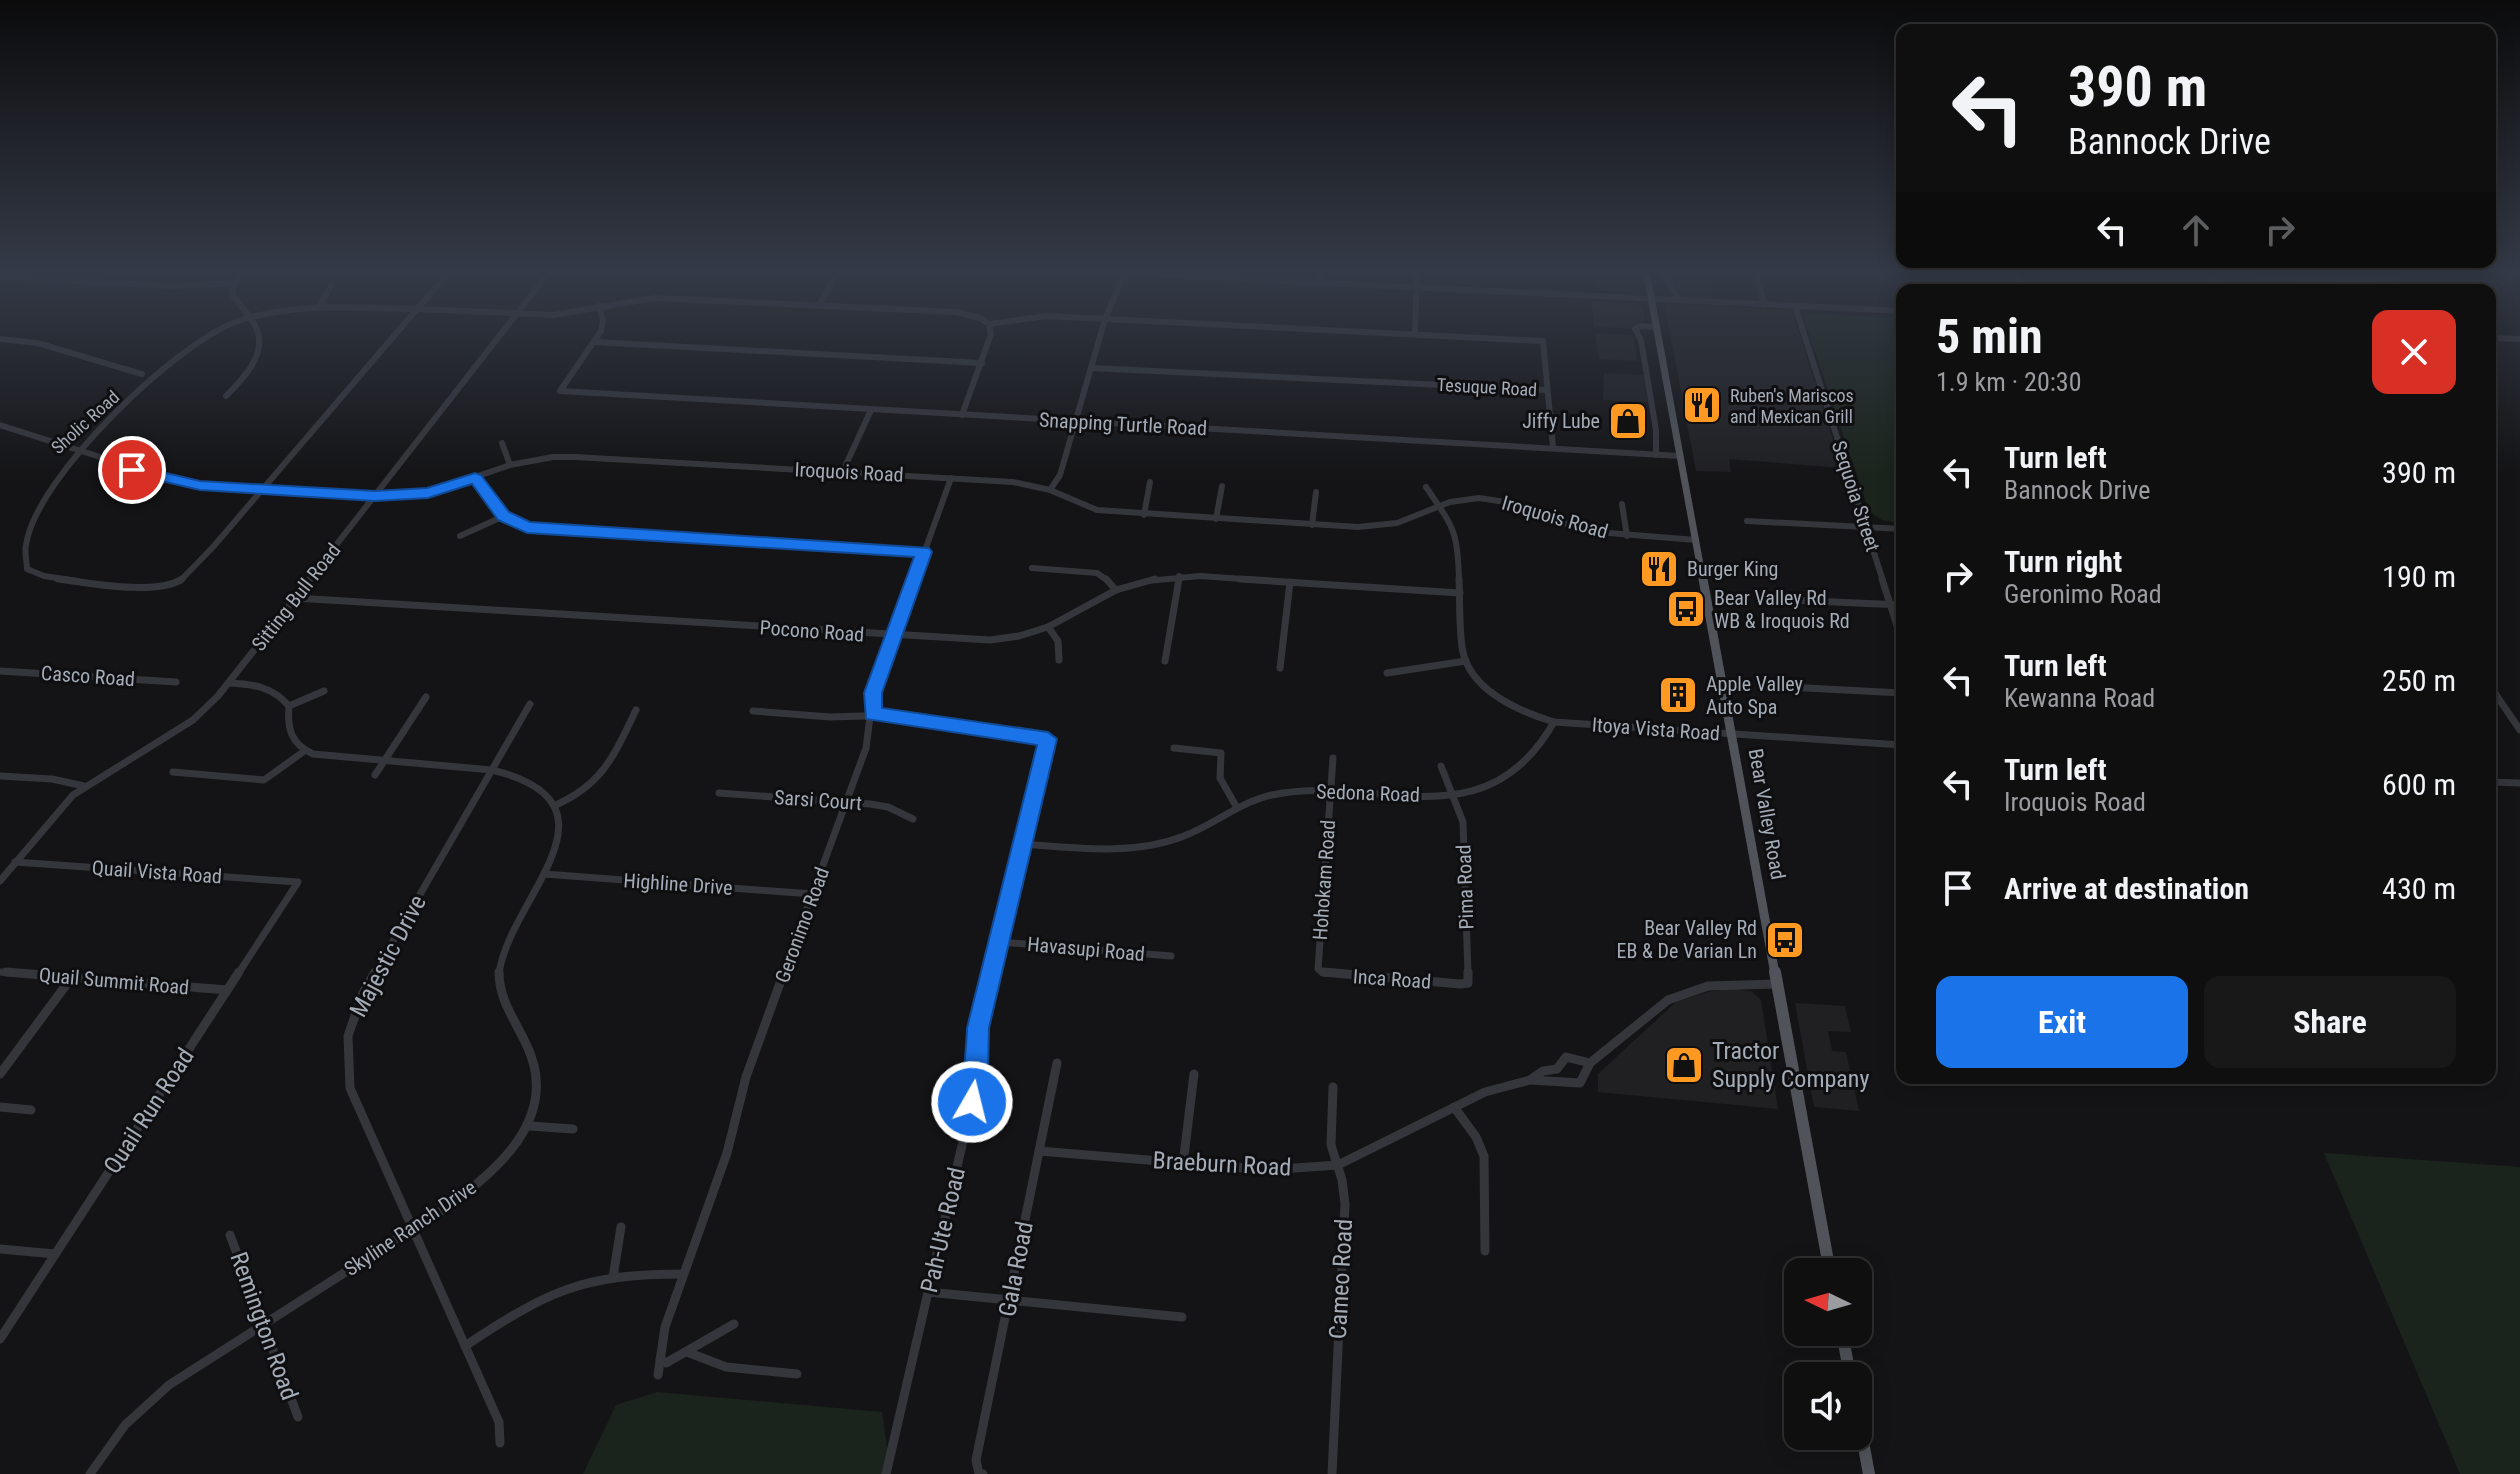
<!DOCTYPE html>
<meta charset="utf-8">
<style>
:root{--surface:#0f0f10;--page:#181819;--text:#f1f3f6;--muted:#9b9c9f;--line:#2f2f30;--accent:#1a73e8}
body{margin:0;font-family:"Roboto Condensed",sans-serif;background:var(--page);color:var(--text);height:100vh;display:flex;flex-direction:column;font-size:30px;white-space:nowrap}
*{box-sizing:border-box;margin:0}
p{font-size:26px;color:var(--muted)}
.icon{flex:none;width:44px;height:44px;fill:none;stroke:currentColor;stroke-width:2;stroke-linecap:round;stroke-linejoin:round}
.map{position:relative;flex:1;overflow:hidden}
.side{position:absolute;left:1896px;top:284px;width:600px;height:800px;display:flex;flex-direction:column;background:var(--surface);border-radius:16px;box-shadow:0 4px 20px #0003,0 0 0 2px var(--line)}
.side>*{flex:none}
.banner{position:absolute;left:1896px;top:24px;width:600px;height:244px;border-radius:16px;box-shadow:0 4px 20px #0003,0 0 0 2px var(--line);background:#0f0f10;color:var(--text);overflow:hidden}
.needle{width:52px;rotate:275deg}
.buttons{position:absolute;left:1784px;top:1258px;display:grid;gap:16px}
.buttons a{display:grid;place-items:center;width:88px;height:88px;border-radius:16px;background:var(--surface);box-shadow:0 4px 20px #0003,0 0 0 2px var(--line);font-size:40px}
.pin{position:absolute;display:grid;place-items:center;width:68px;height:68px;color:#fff;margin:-34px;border:4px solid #fff;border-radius:50%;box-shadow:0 2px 8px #0007}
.me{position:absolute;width:88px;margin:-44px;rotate:8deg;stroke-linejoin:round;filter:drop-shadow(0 0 6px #0008)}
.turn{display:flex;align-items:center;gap:28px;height:168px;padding:0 40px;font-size:36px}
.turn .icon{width:104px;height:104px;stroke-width:2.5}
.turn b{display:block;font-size:56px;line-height:68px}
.lanes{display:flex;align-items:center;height:76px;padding:0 40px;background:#0003;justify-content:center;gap:40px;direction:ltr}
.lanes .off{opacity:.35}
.round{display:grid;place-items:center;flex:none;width:84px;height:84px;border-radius:16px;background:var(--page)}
.summary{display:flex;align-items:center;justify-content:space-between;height:136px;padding:0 40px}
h1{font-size:48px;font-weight:700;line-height:60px}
.action{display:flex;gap:16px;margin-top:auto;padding:16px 40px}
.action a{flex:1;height:92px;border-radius:16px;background:var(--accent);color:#fff;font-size:32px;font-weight:700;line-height:92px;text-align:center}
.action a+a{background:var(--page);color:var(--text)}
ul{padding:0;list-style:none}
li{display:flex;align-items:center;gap:24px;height:104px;padding:0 40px}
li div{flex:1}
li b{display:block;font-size:30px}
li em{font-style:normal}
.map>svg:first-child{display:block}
.built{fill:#202023}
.green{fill:#1b241c}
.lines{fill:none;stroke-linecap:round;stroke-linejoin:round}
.minor-far2{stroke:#34363b;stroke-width:6}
.minor-far1{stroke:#34363b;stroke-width:7}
.minor{stroke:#34363b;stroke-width:9}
.major-far2{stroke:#50545a;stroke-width:7}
.major-far1{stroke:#50545a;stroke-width:9}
.major{stroke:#50545a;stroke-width:12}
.route{fill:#1a73e8;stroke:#114b97;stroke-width:2}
.labels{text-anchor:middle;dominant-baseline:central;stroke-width:6;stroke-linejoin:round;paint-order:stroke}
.far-street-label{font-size:18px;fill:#a4acb7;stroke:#0f0f11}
.far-poi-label{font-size:18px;fill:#a4acb7;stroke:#0f0f11;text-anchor:start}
.poi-label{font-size:20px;fill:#a4acb7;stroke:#0f0f11;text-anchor:start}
.street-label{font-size:20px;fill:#a4acb7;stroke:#0f0f11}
.near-street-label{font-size:24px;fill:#a4acb7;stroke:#0f0f11}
.near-poi-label{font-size:24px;fill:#a4acb7;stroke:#0f0f11;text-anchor:start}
</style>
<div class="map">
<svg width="2520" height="1474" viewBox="0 0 2520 1474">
<rect width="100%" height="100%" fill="#141416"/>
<g class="built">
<path d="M1596 270H1635L1639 291H1599Z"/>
<path d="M1665 270H1708L1714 298 1683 296 1672 285Z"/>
<path d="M1591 301 1636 303 1642 308 1645 320 1634 324 1631 329 1594 326Z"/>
<path d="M1670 304 1792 310 1842 468 1729 459 1731 472 1696 471 1665 307Z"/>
<path d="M1595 333 1632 335 1638 361 1599 359Z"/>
<path d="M1604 373 1643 375 1648 402 1603 400Z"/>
<path d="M1731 989 1751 991 1761 1000 1778 1109 1598 1092V1074L1676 1002 1707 992Z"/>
<path d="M1795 1003 1845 1006 1851 1032 1828 1031 1832 1051 1846 1052 1859 1111 1814 1107Z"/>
</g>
<g class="green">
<path d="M1802 313 1902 318V444H1898L1902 456V524L1882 520 1869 511Z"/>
<path d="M2324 1153 2520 1167V1474H2460Z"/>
<path d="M657 1392 882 1412 891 1474H583L616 1405Z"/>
</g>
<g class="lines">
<g class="minor-far2">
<path d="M1061 270 1902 311"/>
<path d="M1661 270 1679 300"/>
<path d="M1756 270 1764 305"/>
<path d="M2013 270 2024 290"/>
<path d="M2119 270 2362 280 2399 277 2412 270"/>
<path d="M2209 272 2221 290"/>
<path d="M0 277 172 286 234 283"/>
<path d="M1320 282 1321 270"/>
<path d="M599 306 603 320 601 331 560 391 1680 456"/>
<path d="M819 306 838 270"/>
<path d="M1795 306 1883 581"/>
<path d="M319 307 331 286"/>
<path d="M417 309 553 315 655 298 956 312 980 318 989 324 1046 316 1543 341 1553 447"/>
<path d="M417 309 451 270"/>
<path d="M1656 327 1639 326 1635 329 1641 340 1656 430V455"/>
<path d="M1415 334 1417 270"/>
<path d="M2490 338 2520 339"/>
<path d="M0 339 38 343 142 374"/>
<path d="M594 342 982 363"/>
<path d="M1091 368 1547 390"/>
<path d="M226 396C242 380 267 355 257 330 252 316 239 306 232 293L234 283 244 270"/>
<path d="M962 415 991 334 989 324"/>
<path d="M0 425 182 483 375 496 428 493 510 465 553 457H575L1013 482 1050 490 1097 510 1358 527 1397 523 1450 502 1479 498 1519 504 1560 522 1596 532 1696 540"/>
<path d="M502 443 510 465"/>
<path d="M843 471 871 410"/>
<path d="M475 478 504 516 527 527 924 552"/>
<path d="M1426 487C1454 528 1458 531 1459 581"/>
<path d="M1050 490 1060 475 1105 319 1125 272"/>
<path d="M1622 504 1627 536"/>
<path d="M1144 515 1150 482"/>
<path d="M1216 519 1222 486"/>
<path d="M1747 521 1902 529"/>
<path d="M1312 525 1316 492"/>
<path d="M460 536 504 516"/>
<path d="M1032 568 1097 573 1108 581"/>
<path d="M78 581 44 576 27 569C27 561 24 552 26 545 35 478 178 340 241 320 298 302 358 308 417 309"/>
<path d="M180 581 213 547 417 309"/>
<path d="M308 581 551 270"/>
<path d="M914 581 951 478"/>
<path d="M1147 581 1200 576 1271 581"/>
<path d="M1178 581 1179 576"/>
</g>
<g class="minor-far1">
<path d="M58 579C89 583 157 596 182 579"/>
<path d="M1106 579 1116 590"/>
<path d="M1240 579 1460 593"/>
<path d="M1459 579C1460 601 1459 625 1462 647 1468 690 1518 711 1554 722L1902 745"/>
<path d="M1882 579 1902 641"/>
<path d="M295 598 990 640 1019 636 1048 627 1116 590 1155 579"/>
<path d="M1767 599 1902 605"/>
<path d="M1048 627 1058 641 1059 660"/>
<path d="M1165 661 1179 579"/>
<path d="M1280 668 1290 582"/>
<path d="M0 671 176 682"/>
<path d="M1387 673 1466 661"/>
<path d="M229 683C253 684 273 687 289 706 287 729 291 744 313 754L492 770C633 804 508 899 499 974"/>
<path d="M2490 686 2520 730"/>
<path d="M1787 687 1902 693"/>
<path d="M289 706 324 691"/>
<path d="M753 711 830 717 898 715 966 729 1048 739 991 974"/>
<path d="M1174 748 1221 753 1220 778 1236 806"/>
<path d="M1333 758 1318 969 1324 973 1342 974"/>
<path d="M1441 766 1463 822 1468 974"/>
<path d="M173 772 264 780 303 752"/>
<path d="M375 775 426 697"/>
<path d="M0 776 52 779 84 786"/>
<path d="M2490 782 2520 783"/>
<path d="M719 793 870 804 888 807 913 819"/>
<path d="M556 805C604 783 614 755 636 710"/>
<path d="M1022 844C1076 848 1133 856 1184 836 1215 824 1240 802 1272 795 1375 773 1484 845 1554 722"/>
<path d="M15 862 298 882 238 974"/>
<path d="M544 874 812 894"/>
<path d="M0 881 73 795 193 720 218 696 310 579"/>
<path d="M1001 942 1171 956"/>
<path d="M0 972 31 974"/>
<path d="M374 974 530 704"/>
<path d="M783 974 866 748 873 693 914 579"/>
</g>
<g class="minor">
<path d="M6 972 227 990"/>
<path d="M375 972 363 993 348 1036 350 1088 499 1422 500 1443"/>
<path d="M1323 972 1460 984 1468 983V972"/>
<path d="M1566 1057 1590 1063 1580 1083 1530 1080 1543 1071 1557 1069Z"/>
<path d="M1590 1063 1668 1000 1708 986 1776 984"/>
<path d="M0 1074 72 977"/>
<path d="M0 1107 31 1110"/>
<path d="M1454 1107 1476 1137 1484 1156 1485 1251"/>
<path d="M530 1126 573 1129"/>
<path d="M1039 1151 1268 1170 1338 1165 1485 1092 1530 1080"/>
<path d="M1183 1164 1194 1074"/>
<path d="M230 1235 298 1417"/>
<path d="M0 1249 55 1254"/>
<path d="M613 1277 621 1227"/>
<path d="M928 1292 1182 1317"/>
<path d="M0 1339 239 972"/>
<path d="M465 1346C548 1291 582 1274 683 1274"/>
<path d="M687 1352 726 1367 797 1374"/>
<path d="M660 1359 666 1363 734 1324"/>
<path d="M658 1375 665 1327 727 1153 746 1077 784 972"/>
<path d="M90 1474 125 1425 169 1385 444 1209C496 1172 561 1118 527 1046 516 1021 499 1001 499 972"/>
<path d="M886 1474 972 1102 977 1073 978 1028 991 972"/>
<path d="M983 1474H979L976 1460 1057 1063"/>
<path d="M1332 1474 1345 1204 1342 1180 1331 1145 1333 1087"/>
</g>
<path class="major-far2" d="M1646 270 1703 581"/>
<path class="major-far1" d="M1703 579 1775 974"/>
<g class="major">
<path d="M1775 972 1830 1272"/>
<path d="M1842 1332 1850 1376"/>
<path d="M1858 1415 1869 1474"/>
</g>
</g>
<linearGradient id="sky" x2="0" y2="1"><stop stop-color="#0b0b0c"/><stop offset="0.57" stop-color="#343a47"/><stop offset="1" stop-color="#343a47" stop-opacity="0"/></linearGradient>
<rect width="2520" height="476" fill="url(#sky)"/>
<path class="route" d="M132 465 200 481 375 491 427 488 475 473 481 475 509 512 530 522 929 548 932 552 882 693V708L1048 732 1057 739 989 1028 988 1073 980 1109 972 1112 964 1109C960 1099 967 1044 967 1028L1037 745 866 719 864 693 914 557 527 533 498 520 472 484 428 498 375 501 200 490 127 473 125 470Z"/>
<defs>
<symbol id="restaurant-square" viewBox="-11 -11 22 22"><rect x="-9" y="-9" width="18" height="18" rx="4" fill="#f92" stroke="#0f0f11"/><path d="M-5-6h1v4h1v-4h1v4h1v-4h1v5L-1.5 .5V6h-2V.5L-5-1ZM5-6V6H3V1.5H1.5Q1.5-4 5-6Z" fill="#111"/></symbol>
<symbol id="shop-square" viewBox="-11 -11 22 22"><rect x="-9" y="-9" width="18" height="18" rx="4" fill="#f92" stroke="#0f0f11"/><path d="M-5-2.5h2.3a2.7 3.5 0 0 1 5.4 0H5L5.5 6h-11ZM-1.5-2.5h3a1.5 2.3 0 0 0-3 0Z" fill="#111"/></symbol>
<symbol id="bus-square" viewBox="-11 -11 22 22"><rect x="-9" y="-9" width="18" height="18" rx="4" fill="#f92" stroke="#0f0f11"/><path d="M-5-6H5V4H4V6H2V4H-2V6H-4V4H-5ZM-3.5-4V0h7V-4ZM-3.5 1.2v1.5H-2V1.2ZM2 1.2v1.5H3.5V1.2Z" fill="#111"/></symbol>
<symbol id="building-square" viewBox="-11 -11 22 22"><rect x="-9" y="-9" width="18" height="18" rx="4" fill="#f92" stroke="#0f0f11"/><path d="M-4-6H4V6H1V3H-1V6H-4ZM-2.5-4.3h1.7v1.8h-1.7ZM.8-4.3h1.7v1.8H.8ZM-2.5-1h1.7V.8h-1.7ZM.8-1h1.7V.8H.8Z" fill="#111"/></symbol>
</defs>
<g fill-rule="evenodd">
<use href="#restaurant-square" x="1680" y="383" width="44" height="44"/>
<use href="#shop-square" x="1606" y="399" width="44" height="44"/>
<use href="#restaurant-square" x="1637" y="547" width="44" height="44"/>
<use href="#bus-square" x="1664" y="587" width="44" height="44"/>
<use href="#building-square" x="1656" y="673" width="44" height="44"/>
<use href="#bus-square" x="1763" y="918" width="44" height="44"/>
<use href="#shop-square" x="1662" y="1043" width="44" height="44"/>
</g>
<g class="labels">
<g class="far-street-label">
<text transform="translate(1487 387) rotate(3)">Tesuque Road</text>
<text transform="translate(85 422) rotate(-42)">Sholic Road</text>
</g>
<g class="far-poi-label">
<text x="1730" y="395">Ruben's Mariscos<tspan x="1730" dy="21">and Mexican Grill</tspan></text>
</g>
<g class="poi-label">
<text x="1600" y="421" text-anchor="end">Jiffy Lube</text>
<text x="1687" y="569">Burger King</text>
<text x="1714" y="598">Bear Valley Rd<tspan x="1714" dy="23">WB &amp; Iroquois Rd</tspan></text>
<text x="1706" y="684">Apple Valley<tspan x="1706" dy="23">Auto Spa</tspan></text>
<text x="1757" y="928" text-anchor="end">Bear Valley Rd<tspan x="1757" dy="23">EB &amp; De Varian Ln</tspan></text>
</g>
<g class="street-label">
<text transform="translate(1123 424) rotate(3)">Snapping Turtle Road</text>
<text transform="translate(849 472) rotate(3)">Iroquois Road</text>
<text transform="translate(1856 496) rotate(72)">Sequoia Street</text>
<text transform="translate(1555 517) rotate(16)">Iroquois Road</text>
<text transform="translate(296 597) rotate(-52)">Sitting Bull Road</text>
<text transform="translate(812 631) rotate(4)">Pocono Road</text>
<text transform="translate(88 676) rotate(4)">Casco Road</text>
<text transform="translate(1656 729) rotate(4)">Itoya Vista Road</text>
<text transform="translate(1368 793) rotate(2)">Sedona Road</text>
<text transform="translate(818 800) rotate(4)">Sarsi Court</text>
<text transform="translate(1767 814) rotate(80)">Bear Valley Road</text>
<text transform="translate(157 872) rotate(4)">Quail Vista Road</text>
<text transform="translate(1324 880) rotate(-86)">Hohokam Road</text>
<text transform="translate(678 884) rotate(4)">Highline Drive</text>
<text transform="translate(1465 887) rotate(-92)">Pima Road</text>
<text transform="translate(802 925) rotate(-70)">Geronimo Road</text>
<text transform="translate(1086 949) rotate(5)">Havasupi Road</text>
<text transform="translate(1392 979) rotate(4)">Inca Road</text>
<text transform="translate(114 981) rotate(5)">Quail Summit Road</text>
<text transform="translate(410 1228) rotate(-34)">Skyline Ranch Drive</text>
</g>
<g class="near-street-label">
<text transform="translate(388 956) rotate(-62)">Majestic Drive</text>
<text transform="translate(149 1111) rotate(-57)">Quail Run Road</text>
<text transform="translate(1222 1164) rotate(3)">Braeburn Road</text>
<text transform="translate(943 1230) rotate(-77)">Pah-Ute Road</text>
<text transform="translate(1016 1269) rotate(-79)">Gala Road</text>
<text transform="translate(1341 1279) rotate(-87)">Cameo Road</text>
<text transform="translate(264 1326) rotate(70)">Remington Road</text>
</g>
<g class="near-poi-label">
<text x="1712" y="1051">Tractor<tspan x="1712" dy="28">Supply Company</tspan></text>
</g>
</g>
</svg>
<div class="buttons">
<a><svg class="needle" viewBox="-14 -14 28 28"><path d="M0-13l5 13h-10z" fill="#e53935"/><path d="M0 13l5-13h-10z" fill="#9b9c9f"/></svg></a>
<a><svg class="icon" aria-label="sound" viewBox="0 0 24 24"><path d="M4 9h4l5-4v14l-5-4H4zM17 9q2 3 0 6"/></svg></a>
</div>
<div class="pin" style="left:132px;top:470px;background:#d93025"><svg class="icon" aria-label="arrive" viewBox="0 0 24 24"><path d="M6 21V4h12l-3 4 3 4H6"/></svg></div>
<svg class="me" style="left:972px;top:1102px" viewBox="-20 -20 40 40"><circle r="17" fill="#1a73e8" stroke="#fff" stroke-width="3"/><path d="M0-11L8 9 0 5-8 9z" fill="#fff"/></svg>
<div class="banner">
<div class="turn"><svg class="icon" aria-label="left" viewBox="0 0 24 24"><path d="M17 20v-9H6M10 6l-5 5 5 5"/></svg><div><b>390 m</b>Bannock Drive</div></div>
<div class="lanes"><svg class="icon" aria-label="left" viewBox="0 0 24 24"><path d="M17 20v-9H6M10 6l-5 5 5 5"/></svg><svg class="icon off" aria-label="ahead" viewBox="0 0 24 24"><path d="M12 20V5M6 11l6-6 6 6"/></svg><svg class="icon off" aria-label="right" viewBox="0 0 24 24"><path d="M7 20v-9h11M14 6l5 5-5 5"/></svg></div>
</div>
<section class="side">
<div class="summary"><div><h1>5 min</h1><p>1.9 km · 20:30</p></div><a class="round" style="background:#d93025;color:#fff"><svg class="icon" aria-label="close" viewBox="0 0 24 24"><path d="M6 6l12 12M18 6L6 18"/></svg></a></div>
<ul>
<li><svg class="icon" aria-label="left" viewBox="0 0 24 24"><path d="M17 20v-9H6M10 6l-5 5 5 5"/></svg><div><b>Turn left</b><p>Bannock Drive</p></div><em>390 m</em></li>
<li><svg class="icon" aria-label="right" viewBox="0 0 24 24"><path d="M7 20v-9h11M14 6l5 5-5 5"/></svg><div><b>Turn right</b><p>Geronimo Road</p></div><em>190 m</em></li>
<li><svg class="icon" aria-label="left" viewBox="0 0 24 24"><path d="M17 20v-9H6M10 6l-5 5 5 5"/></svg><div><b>Turn left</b><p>Kewanna Road</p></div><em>250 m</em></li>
<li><svg class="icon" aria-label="left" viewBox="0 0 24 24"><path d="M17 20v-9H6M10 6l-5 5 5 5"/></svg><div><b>Turn left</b><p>Iroquois Road</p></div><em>600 m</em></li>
<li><svg class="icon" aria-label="arrive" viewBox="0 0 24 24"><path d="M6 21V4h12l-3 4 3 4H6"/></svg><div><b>Arrive at destination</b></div><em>430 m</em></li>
</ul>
<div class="action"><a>Exit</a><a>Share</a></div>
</section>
</div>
